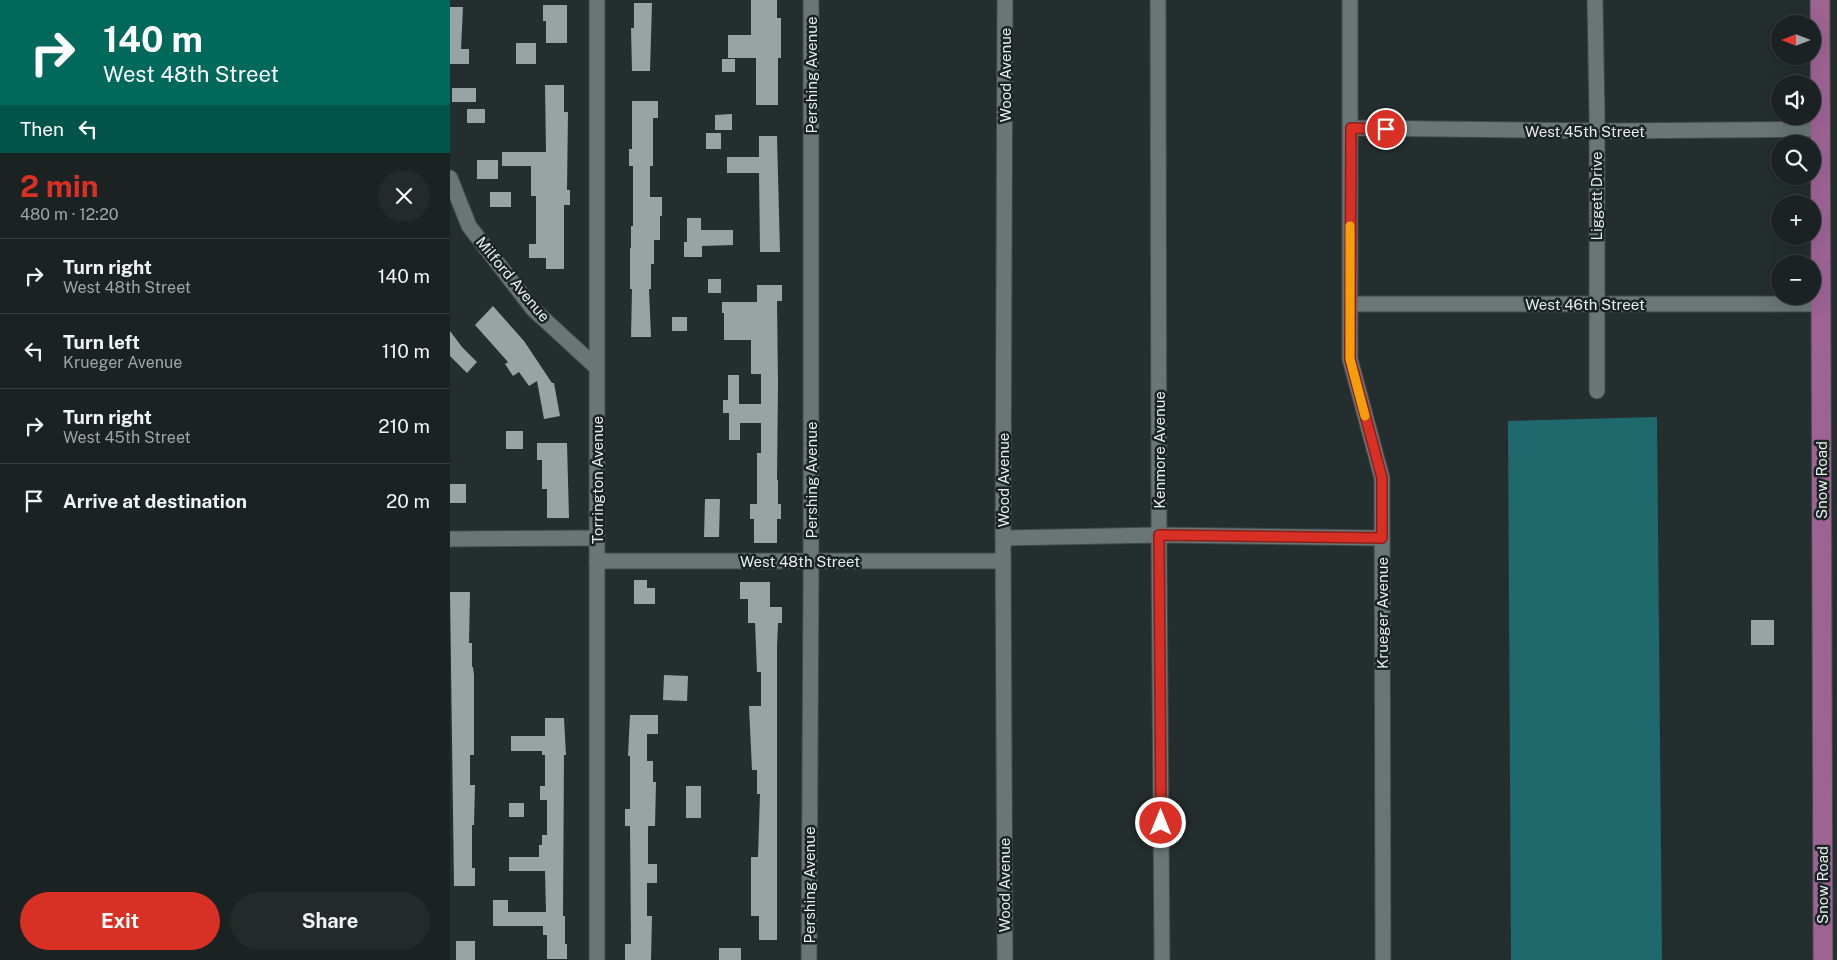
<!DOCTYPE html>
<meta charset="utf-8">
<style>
:root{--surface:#1b2222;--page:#242a2a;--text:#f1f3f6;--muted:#a0a4a5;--line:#393f40;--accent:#d93025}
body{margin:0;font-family:"Public Sans",sans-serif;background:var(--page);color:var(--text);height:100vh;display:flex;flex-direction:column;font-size:19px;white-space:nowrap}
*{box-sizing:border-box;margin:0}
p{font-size:16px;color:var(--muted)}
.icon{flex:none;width:28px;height:28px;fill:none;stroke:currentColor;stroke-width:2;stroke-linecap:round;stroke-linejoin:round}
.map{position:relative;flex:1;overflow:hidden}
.panel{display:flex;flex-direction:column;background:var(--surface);width:450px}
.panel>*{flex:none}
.hud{background:#00695c;color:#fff;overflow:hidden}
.needle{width:32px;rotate:270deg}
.fabs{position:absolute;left:1321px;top:15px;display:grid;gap:10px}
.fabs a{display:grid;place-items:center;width:50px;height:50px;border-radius:50%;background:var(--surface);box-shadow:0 5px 20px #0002,0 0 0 1px var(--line);font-size:25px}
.pin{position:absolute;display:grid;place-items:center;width:42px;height:42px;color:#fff;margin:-21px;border:2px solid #fff;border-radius:50%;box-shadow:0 1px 5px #0007}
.me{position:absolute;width:55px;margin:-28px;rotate:0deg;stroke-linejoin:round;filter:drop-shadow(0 0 4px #0008)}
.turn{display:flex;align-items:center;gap:18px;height:105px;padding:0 20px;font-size:22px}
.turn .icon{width:65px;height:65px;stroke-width:2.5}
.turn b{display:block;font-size:35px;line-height:42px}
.then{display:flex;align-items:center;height:48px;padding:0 20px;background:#0003;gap:10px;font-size:19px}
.round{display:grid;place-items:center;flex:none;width:52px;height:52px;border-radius:26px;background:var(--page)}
.headline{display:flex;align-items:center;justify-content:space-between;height:85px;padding:0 20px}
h1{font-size:30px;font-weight:700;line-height:38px;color:var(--accent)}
.cta{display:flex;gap:10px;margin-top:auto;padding:10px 20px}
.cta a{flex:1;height:58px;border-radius:30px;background:var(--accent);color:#fff;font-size:20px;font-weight:700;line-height:58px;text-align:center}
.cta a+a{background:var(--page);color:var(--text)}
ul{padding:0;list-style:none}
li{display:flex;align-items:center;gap:15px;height:75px;padding:0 20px;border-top:1px solid var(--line)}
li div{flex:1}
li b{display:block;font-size:19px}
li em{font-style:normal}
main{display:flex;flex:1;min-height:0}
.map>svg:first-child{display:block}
.forest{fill:#1f696c}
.building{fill:#98a3a4}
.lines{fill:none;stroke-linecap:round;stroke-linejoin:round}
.minor-casing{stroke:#424a4a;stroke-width:17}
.major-casing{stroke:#424a4a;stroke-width:21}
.minor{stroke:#6a7575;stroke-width:15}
.major{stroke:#9d6393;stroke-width:19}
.route-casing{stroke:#8d1f18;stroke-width:12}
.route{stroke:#d93025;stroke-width:9}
.slow{stroke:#f59e0b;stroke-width:9}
.labels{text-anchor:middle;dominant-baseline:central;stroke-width:5;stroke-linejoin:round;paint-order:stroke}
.street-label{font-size:15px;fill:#e8efef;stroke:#1b2424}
</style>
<main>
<section class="panel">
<div class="hud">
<div class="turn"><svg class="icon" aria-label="right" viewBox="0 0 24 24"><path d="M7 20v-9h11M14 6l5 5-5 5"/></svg><div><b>140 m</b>West 48th Street</div></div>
<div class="then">Then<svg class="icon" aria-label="left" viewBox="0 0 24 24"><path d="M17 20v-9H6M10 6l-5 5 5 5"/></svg></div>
</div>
<div class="headline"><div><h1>2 min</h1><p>480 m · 12:20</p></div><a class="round"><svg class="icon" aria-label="close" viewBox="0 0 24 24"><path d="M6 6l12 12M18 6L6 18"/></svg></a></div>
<ul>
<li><svg class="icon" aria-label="right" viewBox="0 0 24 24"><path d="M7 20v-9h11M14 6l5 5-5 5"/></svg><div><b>Turn right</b><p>West 48th Street</p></div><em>140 m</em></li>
<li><svg class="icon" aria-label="left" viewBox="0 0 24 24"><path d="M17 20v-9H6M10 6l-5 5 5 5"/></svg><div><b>Turn left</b><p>Krueger Avenue</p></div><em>110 m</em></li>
<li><svg class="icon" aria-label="right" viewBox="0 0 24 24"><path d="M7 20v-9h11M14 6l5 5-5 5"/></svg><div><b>Turn right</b><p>West 45th Street</p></div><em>210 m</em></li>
<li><svg class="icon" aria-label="arrive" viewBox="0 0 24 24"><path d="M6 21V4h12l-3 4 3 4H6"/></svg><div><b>Arrive at destination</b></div><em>20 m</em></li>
</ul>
<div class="cta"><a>Exit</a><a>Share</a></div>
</section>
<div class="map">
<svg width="1387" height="960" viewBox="0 0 1387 960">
<rect width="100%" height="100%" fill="#242e2e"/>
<path class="forest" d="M1207 417 1212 960H1061L1058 421Z"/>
<g class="building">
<path d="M301 0H327V18H331V58H328V105H306V58H278V35H301Z"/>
<path d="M184 3H202L200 71H182L181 28H184Z"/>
<path d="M93 5H117V43H96V21H93Z"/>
<path d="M0 7H13L11 49H19V64H0Z"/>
<rect x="66" y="43" width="20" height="21"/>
<rect x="272" y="59" width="13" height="13"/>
<path d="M95 85H114V112H118L117 190H120V205H114V269H96V258H79V244H86V196H81V166H52V152H96Z"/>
<rect x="2" y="88" width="24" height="14"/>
<path d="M182 101H208V118H203V166H200V197H212V216H210V240H204V264H201V289H199L201 337H181L182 289H180V248H181V226H183V166H179V149H182Z"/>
<rect x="17" y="109" width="18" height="14"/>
<path d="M282 114V130H265V115Z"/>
<rect x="256" y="133" width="15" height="16"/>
<path d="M309 136H327L330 252H310L309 173H277V157H309Z"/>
<rect x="27" y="160" width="21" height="19"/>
<rect x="40" y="192" width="21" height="15"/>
<path d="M237 218H251V230H283V245L252 246V257H234V242H237Z"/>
<rect x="258" y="279" width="13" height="14"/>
<path d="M307 285H332V301H327L328 383 327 480H328V504H331V519H327V543H304V519H300V504H307V453H311V423H290V440H279V413H273V400H278V375H289V404H311V374H301V340H274V313H272V302H307Z"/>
<path d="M43 306 74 341 102 383H104L110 416 94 419 87 381 79 386 69 372 63 376 55 364 58 362 25 325Z"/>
<rect x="222" y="317" width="15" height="14"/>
<path d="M0 331 12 347 27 362 17 373 0 356Z"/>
<rect x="56" y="431" width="17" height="18"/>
<path d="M87 443H117L119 518H97V489H92V460H87Z"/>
<rect x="0" y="484" width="16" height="19"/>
<path d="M255 499H270L269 537H254Z"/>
<path d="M184 580H197V588H205V604H184Z"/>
<path d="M290 582H320V607H332V623H328L327 648V940H309V916H301V857H308L310 794H307V770H302L299 706H311V672H307L305 623H298V599H290Z"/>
<path d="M0 592H20L19 643H22V667H23L24 675V755H20V785H25L24 825H22V868H25V886H4Z"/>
<rect x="1301" y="620" width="23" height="25"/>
<path d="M214 675 238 676 237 701 213 700Z"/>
<path d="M180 715H208V734H197V761H203V782H206L205 826H198V864H207V883H197V916H202L201 960H175V944H181L180 826H175V809H180V756H178Z"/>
<path d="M95 718H114L116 755H114L113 916H115V944H117V959H97V935H93V926H43V900H58V912H96L95 871H59V857H89V845H92V835H97V800H90V786H95V755H92V751H61V736H95Z"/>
<rect x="236" y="786" width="15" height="32"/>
<rect x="59" y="803" width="15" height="14"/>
<rect x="6" y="941" width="19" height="19"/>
<rect x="269" y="948" width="22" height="12"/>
</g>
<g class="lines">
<defs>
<g id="minor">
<path d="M708 0 709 548 712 960"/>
<path d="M900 0V359L932 478 933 960"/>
<path d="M1145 0 1147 116V391"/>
<path d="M901 128 1158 131 1370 129"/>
<path d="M0 178 19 226 83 309 146 367"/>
<path d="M900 304H1370"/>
<path d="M553 538 709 535 932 538"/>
<path d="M0 539 147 538"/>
<path d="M147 561H553"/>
<path d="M147 960V0"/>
<path d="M359 960 361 573V0"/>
<path d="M555 960 553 538 555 0"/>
</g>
<path id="major" d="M1370 0 1373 960"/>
</defs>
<use href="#minor" class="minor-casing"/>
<use href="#major" class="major-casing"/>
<use href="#minor" class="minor"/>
<use href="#major" class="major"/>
</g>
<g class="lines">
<defs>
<path id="route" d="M711 823 709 535 932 538V478L900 359 901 128 936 129"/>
</defs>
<use href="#route" class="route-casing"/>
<use href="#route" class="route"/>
<path class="slow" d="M900 226V359L915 416"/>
</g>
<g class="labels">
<g class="street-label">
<text transform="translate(361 75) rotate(-90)">Pershing Avenue</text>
<text transform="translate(555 75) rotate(-90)">Wood Avenue</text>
<text x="1135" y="131">West 45th Street</text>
<text transform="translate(1146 196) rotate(-90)">Liggett Drive</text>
<text transform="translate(63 279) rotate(50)">Milford Avenue</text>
<text x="1135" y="304">West 46th Street</text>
<text transform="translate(709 450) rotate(-90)">Kenmore Avenue</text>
<text transform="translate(147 480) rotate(-90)">Torrington Avenue</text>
<text transform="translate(361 480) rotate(-90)">Pershing Avenue</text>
<text transform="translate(553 480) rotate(-90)">Wood Avenue</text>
<text transform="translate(1371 480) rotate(-90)">Snow Road</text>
<text x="350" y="561">West 48th Street</text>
<text transform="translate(932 613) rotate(-90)">Krueger Avenue</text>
<text transform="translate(359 885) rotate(-90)">Pershing Avenue</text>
<text transform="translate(554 885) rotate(-90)">Wood Avenue</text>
<text transform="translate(1372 885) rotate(-90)">Snow Road</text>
</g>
</g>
</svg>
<div class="fabs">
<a><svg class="needle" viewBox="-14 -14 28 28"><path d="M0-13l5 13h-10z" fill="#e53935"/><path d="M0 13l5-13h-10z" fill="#a0a4a5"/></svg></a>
<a><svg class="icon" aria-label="sound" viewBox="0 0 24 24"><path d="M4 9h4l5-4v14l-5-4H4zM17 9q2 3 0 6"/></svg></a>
<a><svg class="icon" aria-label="search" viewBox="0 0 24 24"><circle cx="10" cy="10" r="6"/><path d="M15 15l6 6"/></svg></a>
<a>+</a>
<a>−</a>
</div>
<div class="pin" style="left:936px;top:129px;background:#d93025"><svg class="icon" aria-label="arrive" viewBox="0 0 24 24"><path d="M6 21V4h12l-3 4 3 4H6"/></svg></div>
<svg class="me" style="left:711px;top:823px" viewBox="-20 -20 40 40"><circle r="17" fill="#d93025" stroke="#fff" stroke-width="3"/><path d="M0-11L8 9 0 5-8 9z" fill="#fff"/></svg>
</div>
</main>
